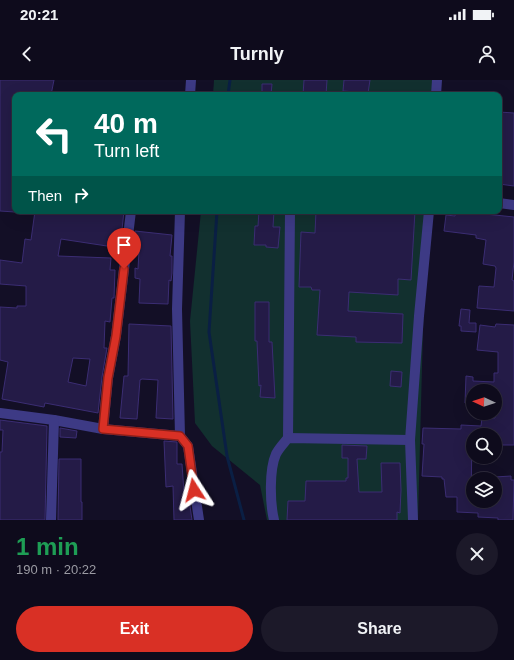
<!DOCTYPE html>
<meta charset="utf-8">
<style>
:root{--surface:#0e0b1c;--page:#1c1929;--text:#f1f3f6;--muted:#9b9ba3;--line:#2e2b3b;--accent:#d93025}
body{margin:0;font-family:Helvetica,sans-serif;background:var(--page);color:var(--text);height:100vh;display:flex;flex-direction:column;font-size:15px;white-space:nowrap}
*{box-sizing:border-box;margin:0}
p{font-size:13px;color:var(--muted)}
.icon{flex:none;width:22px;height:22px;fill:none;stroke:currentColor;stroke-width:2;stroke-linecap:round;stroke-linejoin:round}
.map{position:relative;height:440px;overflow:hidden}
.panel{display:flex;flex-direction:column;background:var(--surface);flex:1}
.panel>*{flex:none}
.banner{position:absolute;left:12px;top:12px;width:490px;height:122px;border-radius:8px;box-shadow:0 4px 16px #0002,0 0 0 1px var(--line);background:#00695c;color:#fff;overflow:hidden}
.needle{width:26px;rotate:273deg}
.fabs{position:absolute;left:466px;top:304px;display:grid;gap:8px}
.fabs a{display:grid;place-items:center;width:36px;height:36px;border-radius:50%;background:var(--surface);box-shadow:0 4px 16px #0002,0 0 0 1px var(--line);font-size:20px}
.pin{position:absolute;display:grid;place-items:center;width:34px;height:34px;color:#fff;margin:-41px -17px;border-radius:50% 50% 50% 0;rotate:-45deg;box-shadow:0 0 4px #0007}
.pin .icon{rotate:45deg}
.me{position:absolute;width:44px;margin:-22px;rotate:351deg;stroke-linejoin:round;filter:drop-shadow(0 0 3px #0008)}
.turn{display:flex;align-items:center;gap:14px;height:84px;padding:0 16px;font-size:18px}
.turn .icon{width:52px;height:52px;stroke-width:2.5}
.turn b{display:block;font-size:28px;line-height:34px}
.then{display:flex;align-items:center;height:38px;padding:0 16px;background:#0003;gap:8px;font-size:15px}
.round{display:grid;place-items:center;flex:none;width:42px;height:42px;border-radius:21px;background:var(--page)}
.overview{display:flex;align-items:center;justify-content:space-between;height:68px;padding:0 16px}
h1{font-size:24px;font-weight:700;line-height:30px;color:#1e9e55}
.cta{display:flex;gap:8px;margin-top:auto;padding:8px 16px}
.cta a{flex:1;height:46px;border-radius:24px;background:var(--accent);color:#fff;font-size:16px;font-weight:700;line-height:46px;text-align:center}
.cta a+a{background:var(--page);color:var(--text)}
.status{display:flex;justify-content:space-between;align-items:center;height:28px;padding:0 20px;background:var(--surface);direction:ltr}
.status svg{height:11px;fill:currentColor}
header{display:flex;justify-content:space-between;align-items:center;height:52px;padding:0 16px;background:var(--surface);font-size:18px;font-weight:700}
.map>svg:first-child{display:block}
.green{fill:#12302f}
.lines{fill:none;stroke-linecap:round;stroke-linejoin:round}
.stream{stroke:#0a1f44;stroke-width:3}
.building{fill:#241b47;stroke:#3b2d73;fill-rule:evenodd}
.street{stroke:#3d3a85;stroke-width:10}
.route-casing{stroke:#8d1f18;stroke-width:10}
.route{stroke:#d93025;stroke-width:7}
</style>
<div class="status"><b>20:21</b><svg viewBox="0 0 49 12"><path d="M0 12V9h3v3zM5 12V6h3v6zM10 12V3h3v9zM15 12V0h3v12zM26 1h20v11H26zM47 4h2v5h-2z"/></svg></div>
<header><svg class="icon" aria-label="back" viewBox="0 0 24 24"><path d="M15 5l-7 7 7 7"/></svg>Turnly<svg class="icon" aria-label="person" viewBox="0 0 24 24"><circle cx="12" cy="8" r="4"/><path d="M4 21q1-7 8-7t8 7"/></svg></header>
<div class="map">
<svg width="514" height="440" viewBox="0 0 514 440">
<rect width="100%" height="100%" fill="#130f26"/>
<g class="green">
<path d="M214 0H436L435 15H213Z"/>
<path d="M201 131H428L424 211 418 440H267L260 405 212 366 195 343 190 241Z"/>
</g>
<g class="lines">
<g class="stream">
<path d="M228 15 230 0"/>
<path d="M217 131 209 252 227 376 244 440"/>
</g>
</g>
<g class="building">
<path d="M0 0H54L51 15H15V132L0 131Z"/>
<path d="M304 0H327L326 15H303Z"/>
<path d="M344 0H370L368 13 343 11Z"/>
<path d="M262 4H272L271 14 262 13Z"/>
<path d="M499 32 514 33V106L499 104Z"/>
<path d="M35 131H124L120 168 61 159 58 176 111 178 110 190H115L114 218H112L110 242 105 241 104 268H107L102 297 98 333 45 323 44 327 2 319 8 282 0 280V227L17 228V226H26V206L0 204V180L22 183 25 159 31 160ZM73 278 90 279 86 306 68 302Z"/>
<path d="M259 131H274L273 147H280L278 168 266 167V165H254L255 146H258Z"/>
<path d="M316 131H415L411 200 398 199V215L349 212 348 231 403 234 402 263 356 262V257L317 255 320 210H312L311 207H299L301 152 315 153Z"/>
<path d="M456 131 514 137V182L512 200 514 201V231L477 228 479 206 494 207 496 188 495 186 483 184 486 160 476 158V155L444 151 446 135 455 136Z"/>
<path d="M135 151 172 155 170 176H172V193L171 201 169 200 168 224 139 223 140 199 135 198V188L138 189 139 171H133Z"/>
<path d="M255 222H269V262H272L275 318 260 317 261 305 259 306 257 261H255Z"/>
<path d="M461 229 470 230 469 243H476V252L461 251V246H459Z"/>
<path d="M129 244 171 246 173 339 156 338 158 300 142 299 140 300 137 339 120 338 124 296H128Z"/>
<path d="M496 244 514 245V365H495V355H473L472 357 471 419V421H495V397L511 396V400H514L513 440H498V438L478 437V433L457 432V417H446L444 399H442V397L422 396 424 364H422L423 348 461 349V345L481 346 482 338H495V311H473V324L465 323 466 296 473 297V301L494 302V293H498V272L477 270 480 245 495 247Z"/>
<path d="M391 291 402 292 401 307 390 306Z"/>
<path d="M0 340 47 346 45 440H0V372H2L3 350H0Z"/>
<path d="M60 348 77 351 76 358 60 357Z"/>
<path d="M164 361 177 362V384H182L184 412H188L192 440H174L173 406 166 407Z"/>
<path d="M342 365 367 366 366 379H357L359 412H382L381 383H400L401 410 400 433 397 432V440H287L288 421H305L306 401H346V398H348V378H342Z"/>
<path d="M59 379H81V422H82V440H58Z"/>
</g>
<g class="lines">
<g class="street">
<path d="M190 15 191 0"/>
<path d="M436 15 437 0"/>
<path d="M499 123 514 125"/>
<path d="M180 131 177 229 180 356 188 366 199 440"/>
<path d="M0 333 54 340 103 349 180 356"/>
<path d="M103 349 108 298 116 256 131 131"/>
<path d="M288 358 290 131"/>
<path d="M51 440 54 340"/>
<path d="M274 440C270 423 269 390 276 374 279 368 284 363 288 358L410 360"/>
<path d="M413 440 410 360 419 236 429 131"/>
</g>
</g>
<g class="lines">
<defs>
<path id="route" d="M124 189 116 256 108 298 103 349 180 356 188 366 194 410"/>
</defs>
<use href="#route" class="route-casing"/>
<use href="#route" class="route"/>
</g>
</svg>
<div class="fabs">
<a><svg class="needle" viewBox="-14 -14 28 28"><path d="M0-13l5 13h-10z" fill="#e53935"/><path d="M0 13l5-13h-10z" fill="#9b9ba3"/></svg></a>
<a><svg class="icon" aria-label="search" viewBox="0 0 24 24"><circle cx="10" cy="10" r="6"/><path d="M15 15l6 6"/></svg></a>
<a><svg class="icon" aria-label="layers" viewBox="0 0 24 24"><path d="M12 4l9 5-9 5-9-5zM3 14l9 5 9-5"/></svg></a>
</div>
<div class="pin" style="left:124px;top:189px;background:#d93025"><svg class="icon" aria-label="arrive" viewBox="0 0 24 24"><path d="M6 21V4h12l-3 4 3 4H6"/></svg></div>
<svg class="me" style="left:194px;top:410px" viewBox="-20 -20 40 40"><path d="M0-17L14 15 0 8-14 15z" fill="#d93025" stroke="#fff" stroke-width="4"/></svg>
<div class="banner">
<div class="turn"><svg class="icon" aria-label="left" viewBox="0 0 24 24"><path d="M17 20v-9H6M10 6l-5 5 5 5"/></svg><div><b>40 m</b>Turn left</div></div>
<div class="then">Then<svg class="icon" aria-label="right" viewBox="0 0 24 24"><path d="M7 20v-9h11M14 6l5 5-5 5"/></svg></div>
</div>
</div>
<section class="panel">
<div class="overview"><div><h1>1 min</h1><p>190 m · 20:22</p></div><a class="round"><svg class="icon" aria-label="close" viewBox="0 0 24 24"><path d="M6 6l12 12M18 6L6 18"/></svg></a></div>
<div class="cta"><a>Exit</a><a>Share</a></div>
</section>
